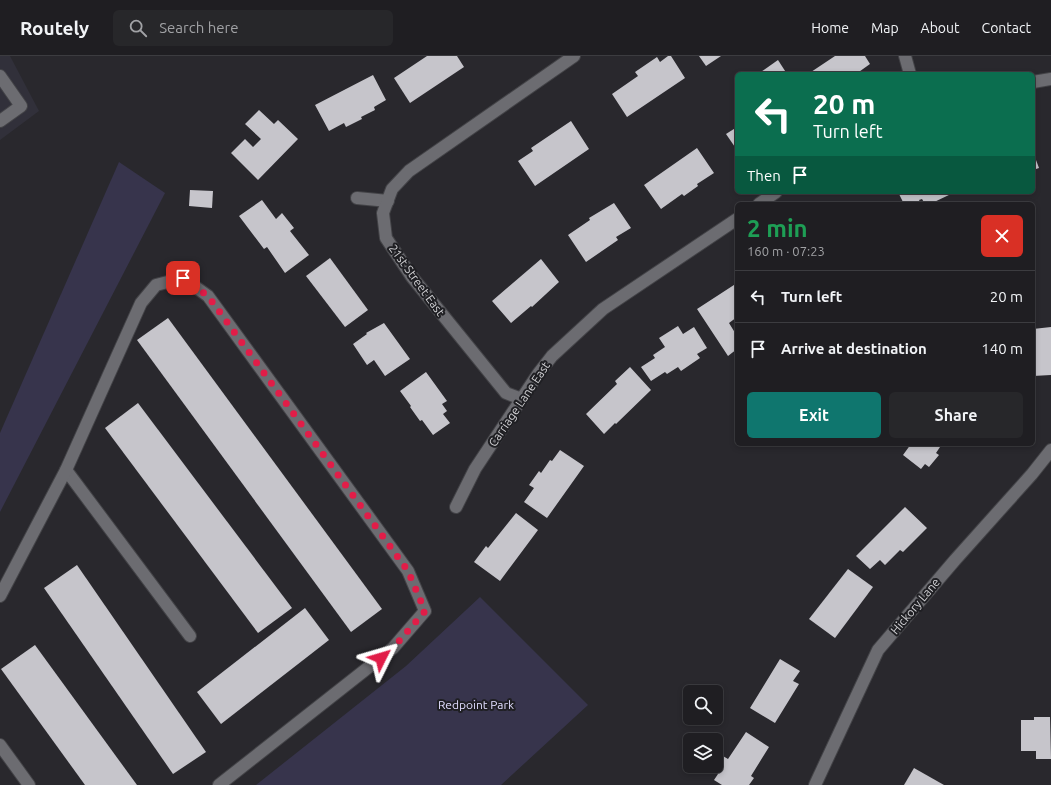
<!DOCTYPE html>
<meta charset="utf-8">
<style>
:root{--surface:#1f1e22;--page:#27272a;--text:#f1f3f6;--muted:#a1a2a5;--line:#3c3c40;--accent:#0f766e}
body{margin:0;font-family:Ubuntu,sans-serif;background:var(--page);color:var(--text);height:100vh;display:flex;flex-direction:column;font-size:15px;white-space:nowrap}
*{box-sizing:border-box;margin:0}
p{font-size:13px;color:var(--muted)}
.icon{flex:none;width:22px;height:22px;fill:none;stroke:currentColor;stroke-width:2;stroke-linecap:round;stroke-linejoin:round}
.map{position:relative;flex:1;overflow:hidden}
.side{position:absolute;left:735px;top:146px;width:300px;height:244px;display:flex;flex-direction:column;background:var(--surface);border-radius:6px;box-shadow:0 2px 6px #0003,0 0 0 1px var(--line)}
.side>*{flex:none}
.guide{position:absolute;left:735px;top:16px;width:300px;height:122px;border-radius:6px;box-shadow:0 2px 6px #0003,0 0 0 1px var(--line);background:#0b6e4f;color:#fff;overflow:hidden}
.buttons{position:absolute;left:683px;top:629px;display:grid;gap:8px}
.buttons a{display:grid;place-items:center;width:40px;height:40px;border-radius:6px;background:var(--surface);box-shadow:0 2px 6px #0003,0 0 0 1px var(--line);font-size:20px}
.pin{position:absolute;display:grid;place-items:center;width:34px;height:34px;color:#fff;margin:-17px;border-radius:8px;box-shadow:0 2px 6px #0006}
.me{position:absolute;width:44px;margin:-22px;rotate:50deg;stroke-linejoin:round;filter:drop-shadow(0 0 3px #0008)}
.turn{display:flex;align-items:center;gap:14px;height:84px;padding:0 12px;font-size:18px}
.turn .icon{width:52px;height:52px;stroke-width:2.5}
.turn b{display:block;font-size:28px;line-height:34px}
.then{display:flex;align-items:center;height:38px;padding:0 12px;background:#0003;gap:8px;font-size:15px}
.round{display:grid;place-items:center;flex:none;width:42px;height:42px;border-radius:6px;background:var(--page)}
.overview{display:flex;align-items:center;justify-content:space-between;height:68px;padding:0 12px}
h1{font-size:24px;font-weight:700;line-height:30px;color:#1e9e55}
.primary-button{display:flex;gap:8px;margin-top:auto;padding:8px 12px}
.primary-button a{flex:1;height:46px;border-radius:6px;background:var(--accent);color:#fff;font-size:16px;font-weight:700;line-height:46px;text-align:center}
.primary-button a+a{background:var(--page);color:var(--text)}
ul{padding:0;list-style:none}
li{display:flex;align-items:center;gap:12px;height:52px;padding:0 12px;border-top:1px solid var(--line)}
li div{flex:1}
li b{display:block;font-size:15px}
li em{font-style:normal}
header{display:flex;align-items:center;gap:24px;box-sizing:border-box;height:56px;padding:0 20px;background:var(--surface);border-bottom:1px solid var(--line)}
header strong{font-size:19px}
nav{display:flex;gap:22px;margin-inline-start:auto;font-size:14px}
.search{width:280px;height:36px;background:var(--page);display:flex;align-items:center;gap:10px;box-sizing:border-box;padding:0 14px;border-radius:6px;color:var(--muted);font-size:15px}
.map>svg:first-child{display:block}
.built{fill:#31303a}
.green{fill:#37344c}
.building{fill:#c6c5cb}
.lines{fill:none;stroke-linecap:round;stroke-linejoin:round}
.minor-casing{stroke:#434347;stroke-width:14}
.minor{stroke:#6c6c71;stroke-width:12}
.route{stroke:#e11d48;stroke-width:7;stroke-dasharray:0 12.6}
.labels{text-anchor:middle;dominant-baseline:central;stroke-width:4;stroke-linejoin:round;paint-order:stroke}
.street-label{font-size:12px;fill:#d3d3d6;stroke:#1f1f23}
.park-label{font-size:12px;fill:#e0dcfe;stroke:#1f1f23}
</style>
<header>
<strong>Routely</strong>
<div class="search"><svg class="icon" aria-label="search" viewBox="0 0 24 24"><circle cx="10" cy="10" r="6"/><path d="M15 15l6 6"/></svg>Search here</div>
<nav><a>Home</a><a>Map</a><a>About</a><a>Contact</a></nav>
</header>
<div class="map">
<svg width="1051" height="729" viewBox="0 0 1051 729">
<rect width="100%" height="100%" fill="#29282d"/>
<path class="built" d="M0 0H10L39 55 0 84Z"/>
<g class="green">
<path d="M119 106 165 137 0 456V377Z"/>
<path d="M480 541 588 649 501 729H256L406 610Z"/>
</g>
<g class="building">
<path d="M427 0H457L464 11 410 47 394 22Z"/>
<path d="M668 0H671L685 22 627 61 612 38 638 20 635 16 657 1 660 6Z"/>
<path d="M699 0H721L706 10Z"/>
<path d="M835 0H865L870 8 856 18H808Z"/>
<path d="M778 4 787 18H758Z"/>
<path d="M373 19 386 44 374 51 375 54 361 61 362 63 346 71 344 67 329 75 315 49Z"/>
<path d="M259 54 274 68 278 64 298 83 258 124 231 97 245 83 253 91 261 83 245 68Z"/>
<path d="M571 65 589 93 535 130 518 105 533 95 531 92Z"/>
<path d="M737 71V94L726 78Z"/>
<path d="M697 92 714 117 697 128 698 130 684 140 682 138 661 153 644 129Z"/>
<path d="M1033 96 1039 112 1033 114Z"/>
<path d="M190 134 213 135 212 152 189 150Z"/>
<path d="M898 136H950L951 138 930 148H925L922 143 919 144 921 148H904Z"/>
<path d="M262 144 276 163 282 157 294 172 290 175 309 199 285 217 267 191 264 193 239 160Z"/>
<path d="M614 147 631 172 616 181 618 184 586 206 568 179 590 164 589 162Z"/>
<path d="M330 202 368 254 345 271 306 220Z"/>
<path d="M541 203 559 226 532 251 531 250 511 267 492 245Z"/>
<path d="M737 227V261L729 267 737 280V293L728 300 697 253Z"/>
<path d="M168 262 382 553 351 576 137 284Z"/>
<path d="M384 267 410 303 385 320 374 304 367 309 353 288 367 278 366 277Z"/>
<path d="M678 270 683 278 694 271 707 292 697 298 700 302 681 315 678 311 667 318 665 316 651 325 641 311 655 302 653 299 665 291 659 282Z"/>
<path d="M1051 271V319L1033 320V273Z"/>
<path d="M630 311 651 334 616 368 615 367 604 378 586 358 617 328 615 325Z"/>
<path d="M426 316 447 345 442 348 447 355 443 358 450 367 433 379 422 364 420 365 410 351 411 350 400 335Z"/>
<path d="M138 347 292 552 258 577 105 372Z"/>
<path d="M911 388H942L936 397 939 399 929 411 925 408 921 413 903 399Z"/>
<path d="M560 394 584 410 547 462 524 446 534 432 529 429 539 415 541 417 550 404 552 405Z"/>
<path d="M905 451 927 472 903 496 900 494 885 509 880 504 870 513 856 500Z"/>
<path d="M516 457 538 474 500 525 474 506 486 490 488 492Z"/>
<path d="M77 509 206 696 173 718 44 532Z"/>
<path d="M848 513 873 531 835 582 809 563Z"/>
<path d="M305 552 329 584 221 668 197 636Z"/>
<path d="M35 589 137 729H85L1 613Z"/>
<path d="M780 603 800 615 793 625 799 628 775 667 750 652Z"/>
<path d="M1034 661H1050L1051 703H1036V695H1021V664H1034Z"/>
<path d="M746 676 769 691 751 720 754 722 749 729H722L714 724 718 718 705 710H716V696L728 703Z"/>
<path d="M914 712 944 729H904Z"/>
</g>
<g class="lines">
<defs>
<g id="minor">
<path d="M905 0 910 18"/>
<path d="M0 20 21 50 0 65"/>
<path d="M1033 26 1051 23"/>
<path d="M357 142 388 145"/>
<path d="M759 148 776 136"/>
<path d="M522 343 506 337 412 221 386 182 383 157 392 133 409 115 574 0"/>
<path d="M66 414 190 580"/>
<path d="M456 451 475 413 538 318 552 300 603 253 737 163"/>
<path d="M0 540 66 414 141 247 156 229 183 222 208 240 408 515 425 555 393 592 219 729"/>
<path d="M0 689 29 729"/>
<path d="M815 729 878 594 955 504 1032 418 1051 394"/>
</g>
</defs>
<use href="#minor" class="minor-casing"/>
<use href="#minor" class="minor"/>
</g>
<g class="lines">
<path class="route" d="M183 222 208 240 408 515 425 555 393 592 381 602"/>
</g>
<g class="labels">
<g class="street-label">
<text transform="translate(417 224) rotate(54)">21st Street East</text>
<text transform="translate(519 348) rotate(-56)">Carriage Lane East</text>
<text transform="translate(915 550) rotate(-50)">Hickory Lane</text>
</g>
<g class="park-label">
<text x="476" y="648">Redpoint Park</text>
</g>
</g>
</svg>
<div class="buttons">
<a><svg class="icon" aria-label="search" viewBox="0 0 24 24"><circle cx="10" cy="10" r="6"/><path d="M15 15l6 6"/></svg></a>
<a><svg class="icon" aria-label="layers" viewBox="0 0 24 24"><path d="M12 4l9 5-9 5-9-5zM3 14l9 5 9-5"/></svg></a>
</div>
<div class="pin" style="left:183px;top:222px;background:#d93025"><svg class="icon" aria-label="arrive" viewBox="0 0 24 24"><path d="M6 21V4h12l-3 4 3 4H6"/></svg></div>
<svg class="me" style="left:381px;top:602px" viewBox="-20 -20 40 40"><path d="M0-17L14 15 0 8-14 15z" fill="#e11d48" stroke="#fff" stroke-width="4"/></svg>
<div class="guide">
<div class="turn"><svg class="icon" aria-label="left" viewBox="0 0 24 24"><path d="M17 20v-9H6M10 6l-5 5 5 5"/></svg><div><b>20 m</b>Turn left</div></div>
<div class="then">Then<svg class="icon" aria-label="arrive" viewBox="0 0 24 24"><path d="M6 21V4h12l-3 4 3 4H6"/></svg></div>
</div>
<section class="side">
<div class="overview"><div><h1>2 min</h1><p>160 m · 07:23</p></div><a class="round" style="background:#d93025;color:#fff"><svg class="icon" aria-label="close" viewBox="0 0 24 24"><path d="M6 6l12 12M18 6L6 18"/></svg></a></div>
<ul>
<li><svg class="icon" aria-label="left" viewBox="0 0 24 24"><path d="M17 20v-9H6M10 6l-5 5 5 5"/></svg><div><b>Turn left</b></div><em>20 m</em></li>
<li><svg class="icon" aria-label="arrive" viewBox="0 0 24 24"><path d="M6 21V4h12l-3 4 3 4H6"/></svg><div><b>Arrive at destination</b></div><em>140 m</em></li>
</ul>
<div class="primary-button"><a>Exit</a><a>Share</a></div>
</section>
</div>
